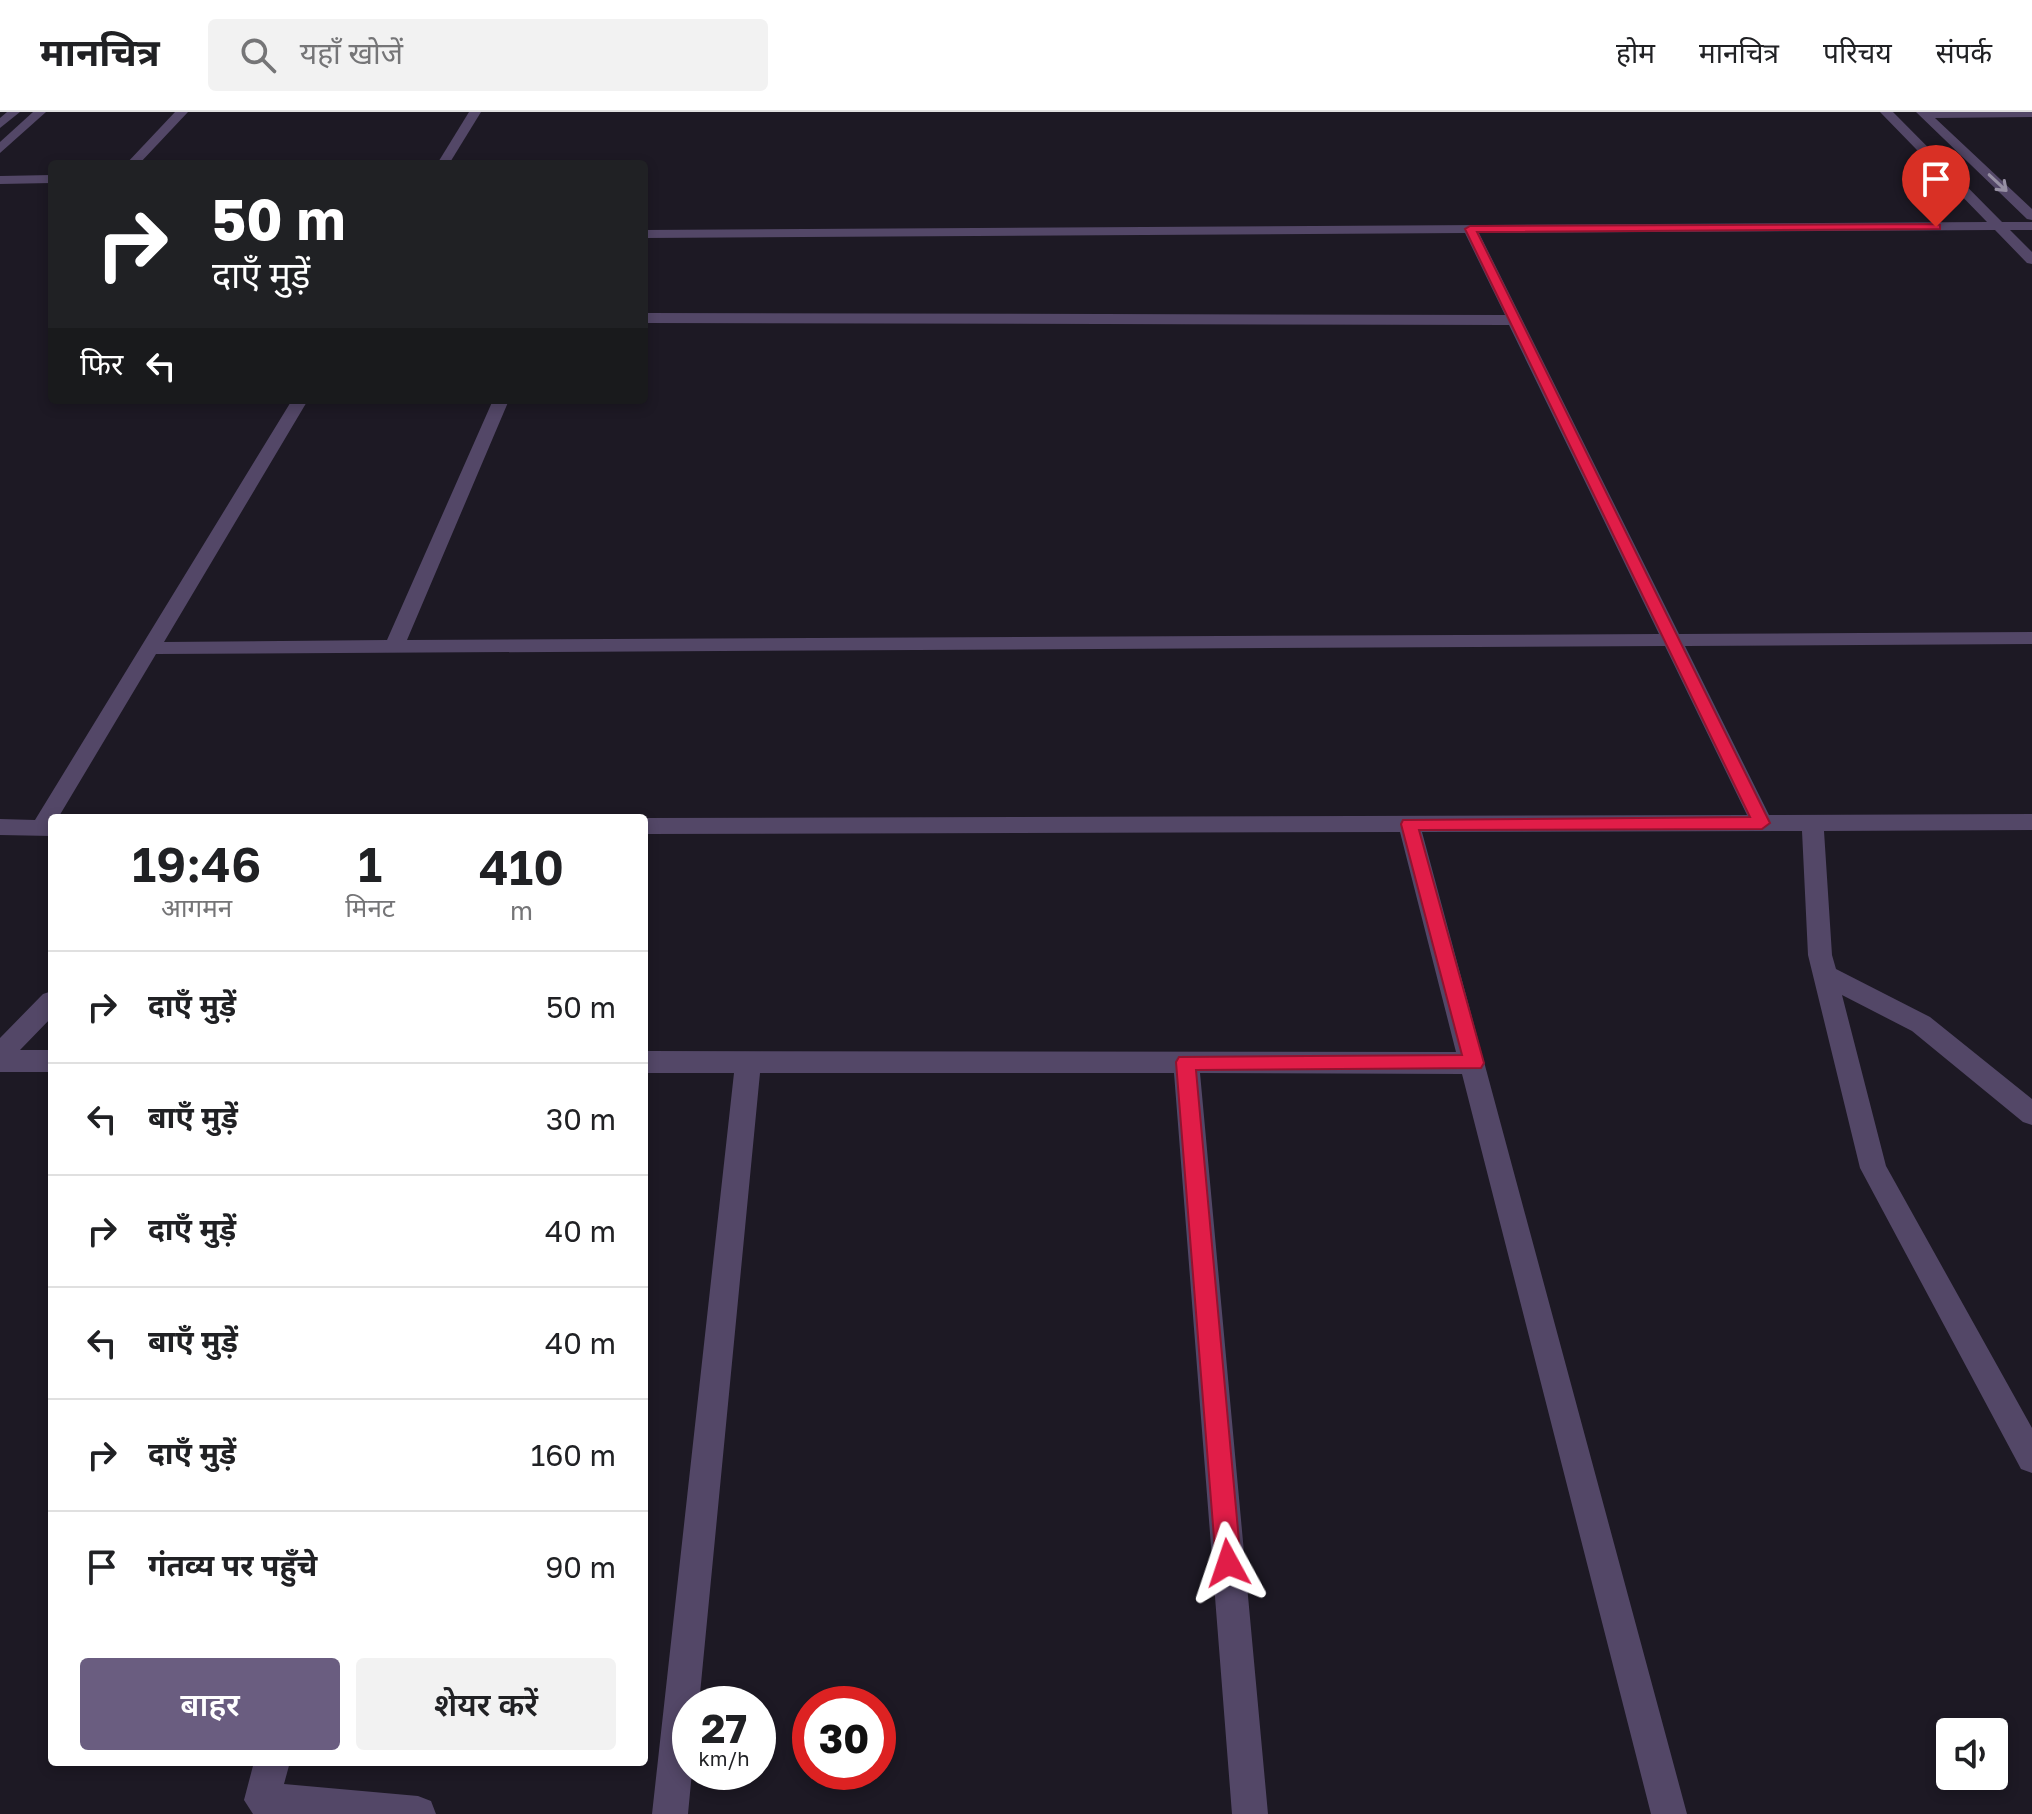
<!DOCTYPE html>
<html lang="hi">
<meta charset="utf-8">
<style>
:root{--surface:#fff;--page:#f2f2f2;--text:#202124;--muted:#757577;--line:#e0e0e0;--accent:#6a5d80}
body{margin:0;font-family:"Golos Text","Noto Sans Devanagari",sans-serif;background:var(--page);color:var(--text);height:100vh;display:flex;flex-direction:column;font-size:30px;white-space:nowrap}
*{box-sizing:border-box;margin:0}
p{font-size:26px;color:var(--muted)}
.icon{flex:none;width:44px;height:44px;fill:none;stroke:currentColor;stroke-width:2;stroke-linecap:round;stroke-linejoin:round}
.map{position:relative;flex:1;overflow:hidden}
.details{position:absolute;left:48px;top:702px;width:600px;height:952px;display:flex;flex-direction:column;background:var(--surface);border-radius:8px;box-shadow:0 4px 12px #0003}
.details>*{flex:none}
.hud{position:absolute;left:48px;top:48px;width:600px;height:244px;border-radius:8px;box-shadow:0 4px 12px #0003;background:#202124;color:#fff;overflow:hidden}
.fabs{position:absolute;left:1936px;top:1606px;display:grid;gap:16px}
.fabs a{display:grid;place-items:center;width:72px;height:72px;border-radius:8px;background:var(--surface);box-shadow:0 4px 12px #0003;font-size:40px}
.speed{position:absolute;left:672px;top:1574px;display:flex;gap:16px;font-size:40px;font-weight:700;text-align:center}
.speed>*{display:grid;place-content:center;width:104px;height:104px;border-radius:50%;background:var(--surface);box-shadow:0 4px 12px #0003;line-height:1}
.speed small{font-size:20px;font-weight:400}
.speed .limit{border:12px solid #d22;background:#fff;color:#111}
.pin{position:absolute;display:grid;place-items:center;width:68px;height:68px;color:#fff;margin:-82px -34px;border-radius:50% 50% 50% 0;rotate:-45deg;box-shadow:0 0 8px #0007}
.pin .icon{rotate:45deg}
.me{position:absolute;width:88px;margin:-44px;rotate:355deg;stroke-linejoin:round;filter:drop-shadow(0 0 6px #0008)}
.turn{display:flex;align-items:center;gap:28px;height:168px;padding:0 32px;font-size:36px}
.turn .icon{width:104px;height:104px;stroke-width:2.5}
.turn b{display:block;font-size:56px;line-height:68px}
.then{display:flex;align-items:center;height:76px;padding:0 32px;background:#0003;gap:16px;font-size:30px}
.eta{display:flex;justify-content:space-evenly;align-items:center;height:136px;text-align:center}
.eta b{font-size:48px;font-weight:600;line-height:56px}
.cta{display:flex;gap:16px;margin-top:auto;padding:16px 32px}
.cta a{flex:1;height:92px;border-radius:8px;background:var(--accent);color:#fff;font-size:32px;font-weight:600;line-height:92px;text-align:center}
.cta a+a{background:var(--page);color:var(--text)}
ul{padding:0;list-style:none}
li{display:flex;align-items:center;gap:24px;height:112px;padding:0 32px;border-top:2px solid var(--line)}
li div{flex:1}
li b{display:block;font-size:30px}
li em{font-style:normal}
header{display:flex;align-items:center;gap:48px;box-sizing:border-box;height:112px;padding:0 40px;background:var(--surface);border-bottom:2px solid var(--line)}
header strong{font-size:38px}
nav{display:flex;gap:44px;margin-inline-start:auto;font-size:28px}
.search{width:560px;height:72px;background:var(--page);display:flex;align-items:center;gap:20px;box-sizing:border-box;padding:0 28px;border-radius:8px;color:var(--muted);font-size:30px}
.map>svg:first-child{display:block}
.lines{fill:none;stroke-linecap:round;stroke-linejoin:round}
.minor{fill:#534767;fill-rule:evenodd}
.oneway{stroke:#968fa3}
.route{fill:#e11d48;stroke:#92132f;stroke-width:2}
</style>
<header>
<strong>मानचित्र</strong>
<div class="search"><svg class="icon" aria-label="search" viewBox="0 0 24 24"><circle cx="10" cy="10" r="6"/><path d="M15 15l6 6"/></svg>यहाँ खोजें</div>
<nav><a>होम</a><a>मानचित्र</a><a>परिचय</a><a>संपर्क</a></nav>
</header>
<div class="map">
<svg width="2032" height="1702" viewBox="0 0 2032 1702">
<rect width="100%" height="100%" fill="#1d1924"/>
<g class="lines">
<g class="minor">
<path d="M7 0H20L0 16V6Z"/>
<path d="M33 0H46L0 41V30Z"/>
<path d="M175 0H188L139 52H126Z"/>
<path d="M469 0H481L449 52H437Z"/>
<path d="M1880 0H1893L2002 110H2032V118H2010L2032 140V152L2027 151 1995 118 1479 121 1679 522 2032 520V532L1685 534 1769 703 2032 702V718L1824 719 1832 843 1836 857 1930 905 2032 987V1013L2023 1010 1912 919 1842 883 1886 1054 2032 1316V1361L2021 1357 1860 1056 1808 843 1802 719 1422 720 1687 1702H1651L1462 962 1200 961 1268 1702H1232L1174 961H760L699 1592H690L692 1660 688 1702H652L734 961H644V939L1456 940 1400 720 644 722V706L1747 703 1665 534 156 542 58 706H52V724L0 723V707L35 708 292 288H308L164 530 387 528 493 288H509L407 528 1659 522 1509 213 644 211V201L1505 203 1465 121 644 126V118L1987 110Z"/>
<path d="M1916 0H2032V5L1935 6 2032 97V108L2027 107Z"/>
<path d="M52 63V71L0 72V64Z"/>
<path d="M52 879V905L20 938H52V960H0V926L43 882Z"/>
<path d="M254 1650H290L284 1672 418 1684 431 1689 436 1702H253L244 1688Z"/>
</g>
</g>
<defs><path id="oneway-shaft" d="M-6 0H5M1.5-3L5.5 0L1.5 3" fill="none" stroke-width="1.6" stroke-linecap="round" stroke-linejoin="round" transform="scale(2)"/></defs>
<use class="oneway" href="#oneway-shaft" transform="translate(1998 71) rotate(43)"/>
<path class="route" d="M1936 112 1940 113V117L1477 120 1770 711 1762 717 1419 718 1484 951 1481 956 1196 958 1241 1451 1237 1460 1228 1464 1220 1460 1216 1451 1176 950 1179 945 1462 943 1401 712 1403 708 1750 705 1465 117 1470 114Z"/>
</svg>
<div class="fabs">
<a><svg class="icon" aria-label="sound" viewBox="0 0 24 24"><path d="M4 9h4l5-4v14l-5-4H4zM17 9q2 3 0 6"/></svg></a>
</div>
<div class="speed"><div>27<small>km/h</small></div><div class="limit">30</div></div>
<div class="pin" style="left:1936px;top:115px;background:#d93025"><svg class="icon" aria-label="arrive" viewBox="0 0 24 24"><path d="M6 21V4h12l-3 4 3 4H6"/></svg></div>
<svg class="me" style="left:1228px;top:1451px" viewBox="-20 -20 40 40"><path d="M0-17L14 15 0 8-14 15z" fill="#e11d48" stroke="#fff" stroke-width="4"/></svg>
<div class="hud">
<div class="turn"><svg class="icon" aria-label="right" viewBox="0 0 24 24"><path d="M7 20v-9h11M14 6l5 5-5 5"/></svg><div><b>50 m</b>दाएँ मुड़ें</div></div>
<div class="then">फिर<svg class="icon" aria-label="left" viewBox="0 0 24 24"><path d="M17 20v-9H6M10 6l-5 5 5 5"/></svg></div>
</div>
<section class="details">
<div class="eta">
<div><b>19:46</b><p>आगमन</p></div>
<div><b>1</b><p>मिनट</p></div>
<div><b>410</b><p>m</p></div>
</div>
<ul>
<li><svg class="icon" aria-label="right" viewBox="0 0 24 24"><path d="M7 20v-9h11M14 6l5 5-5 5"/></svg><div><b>दाएँ मुड़ें</b></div><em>50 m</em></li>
<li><svg class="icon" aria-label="left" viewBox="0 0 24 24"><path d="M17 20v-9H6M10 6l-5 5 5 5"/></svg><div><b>बाएँ मुड़ें</b></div><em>30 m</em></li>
<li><svg class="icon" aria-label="right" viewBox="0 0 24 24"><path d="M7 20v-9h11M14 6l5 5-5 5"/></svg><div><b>दाएँ मुड़ें</b></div><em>40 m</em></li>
<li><svg class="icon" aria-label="left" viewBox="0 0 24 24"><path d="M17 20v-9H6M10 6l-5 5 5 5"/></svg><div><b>बाएँ मुड़ें</b></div><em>40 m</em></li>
<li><svg class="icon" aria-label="right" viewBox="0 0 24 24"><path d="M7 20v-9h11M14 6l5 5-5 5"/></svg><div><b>दाएँ मुड़ें</b></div><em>160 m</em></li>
<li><svg class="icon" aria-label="arrive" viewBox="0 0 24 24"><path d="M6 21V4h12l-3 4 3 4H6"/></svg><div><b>गंतव्य पर पहुँचे</b></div><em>90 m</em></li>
</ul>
<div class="cta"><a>बाहर</a><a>शेयर करें</a></div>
</section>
</div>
